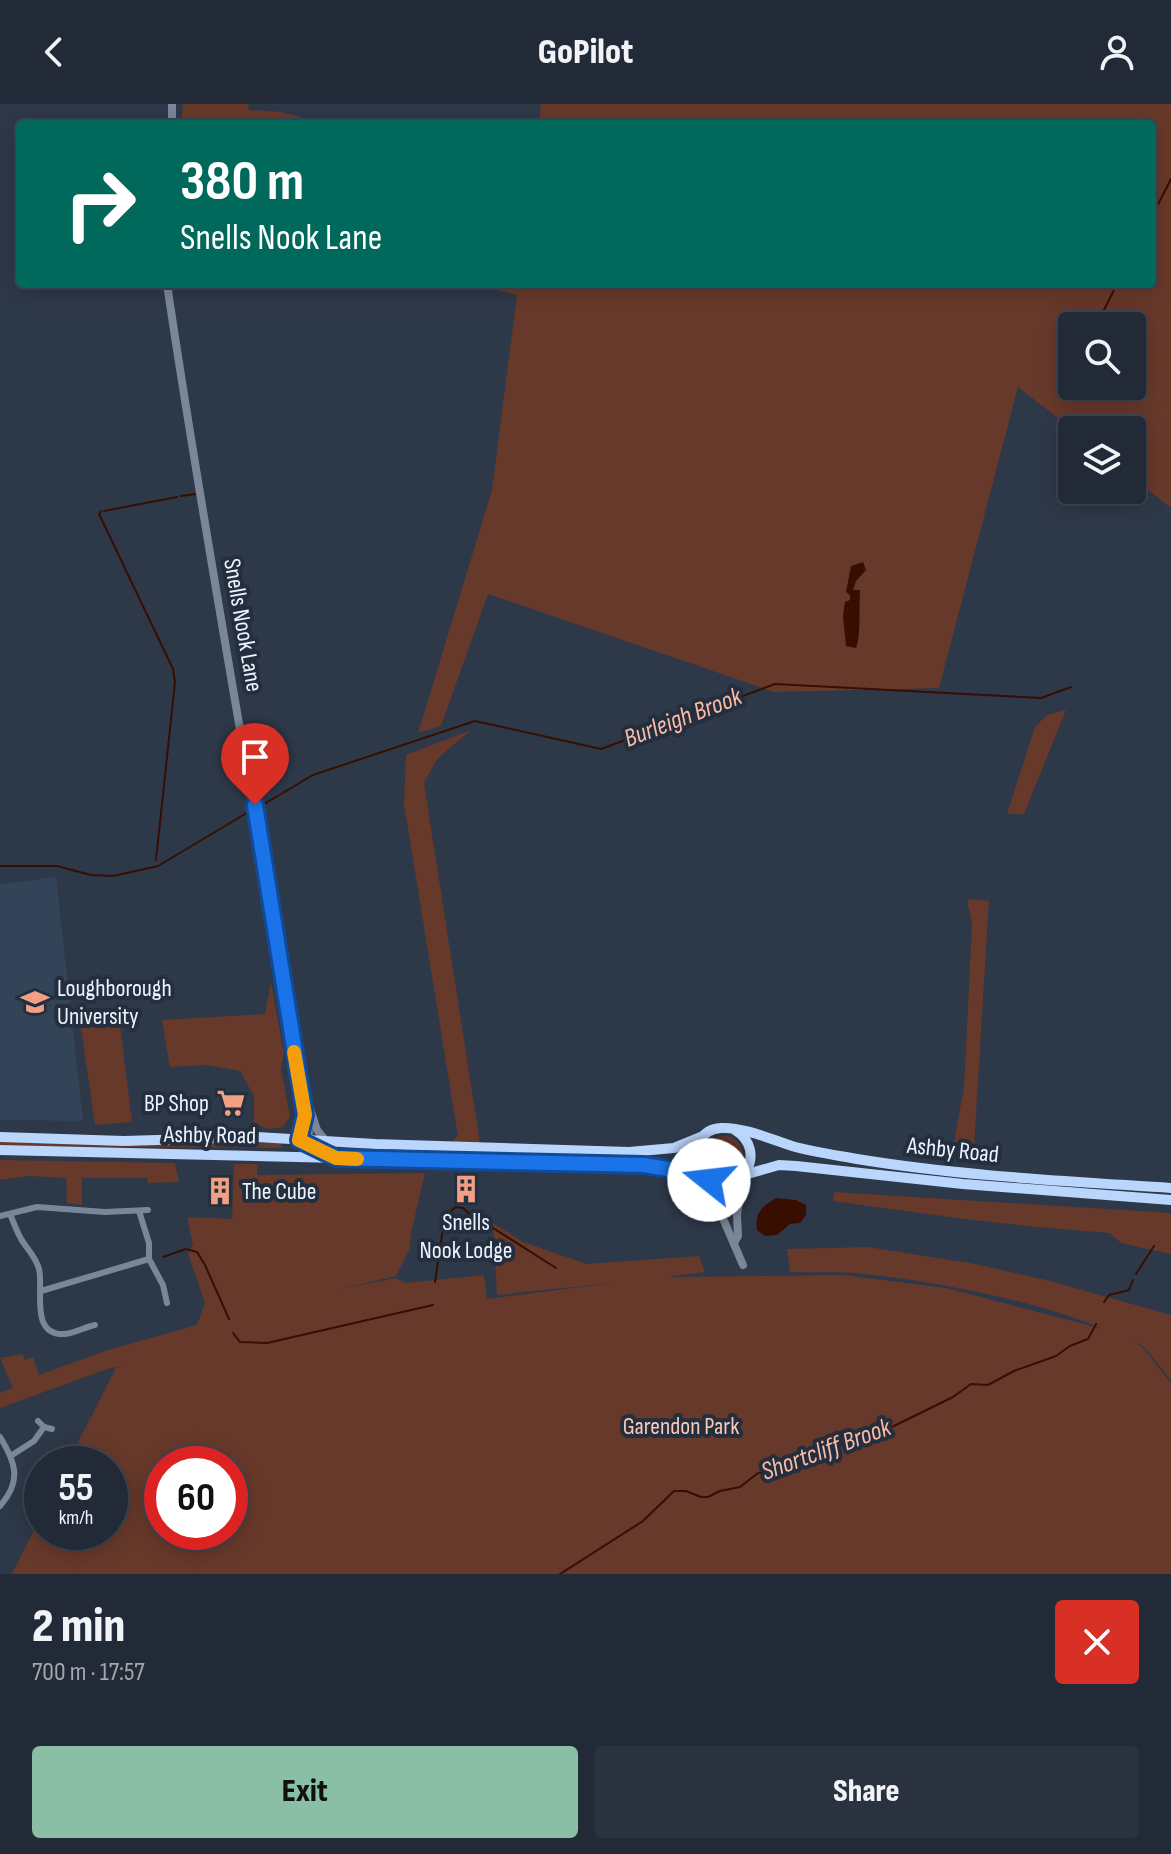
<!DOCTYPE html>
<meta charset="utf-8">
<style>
:root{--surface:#222a37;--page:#2a323f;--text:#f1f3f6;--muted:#a2a7ad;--line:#3f4652;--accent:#8abfa5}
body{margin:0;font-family:"Sofia Sans Condensed",sans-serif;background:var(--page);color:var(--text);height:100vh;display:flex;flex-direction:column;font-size:30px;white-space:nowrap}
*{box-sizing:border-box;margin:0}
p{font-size:26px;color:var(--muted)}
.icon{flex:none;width:44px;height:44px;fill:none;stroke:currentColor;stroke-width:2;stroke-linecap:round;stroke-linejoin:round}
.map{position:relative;height:1470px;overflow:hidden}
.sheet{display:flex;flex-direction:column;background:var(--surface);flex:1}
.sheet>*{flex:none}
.banner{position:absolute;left:16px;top:16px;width:1140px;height:168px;border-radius:8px;box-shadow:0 4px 20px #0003,0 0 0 2px var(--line);background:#00695c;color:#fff;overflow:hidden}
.controls{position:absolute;left:1058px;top:208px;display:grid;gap:16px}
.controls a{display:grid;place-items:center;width:88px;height:88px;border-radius:8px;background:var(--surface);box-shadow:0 4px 20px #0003,0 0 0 2px var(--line);font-size:40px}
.speed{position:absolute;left:24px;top:1342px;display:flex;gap:16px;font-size:40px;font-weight:700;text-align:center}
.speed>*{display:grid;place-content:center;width:104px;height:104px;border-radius:50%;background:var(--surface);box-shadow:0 4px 20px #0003,0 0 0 2px var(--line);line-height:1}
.speed small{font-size:20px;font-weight:400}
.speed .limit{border:12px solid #d22;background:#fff;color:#111}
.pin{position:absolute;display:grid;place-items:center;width:68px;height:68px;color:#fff;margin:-82px -34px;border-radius:50% 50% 50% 0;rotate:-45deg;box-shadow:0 0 8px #0007}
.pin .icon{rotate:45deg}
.me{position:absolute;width:88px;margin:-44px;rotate:286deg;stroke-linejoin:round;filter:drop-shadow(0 0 6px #0008)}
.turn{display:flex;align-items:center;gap:28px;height:168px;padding:0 32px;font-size:36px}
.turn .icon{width:104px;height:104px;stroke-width:2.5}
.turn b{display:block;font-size:56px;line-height:68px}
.round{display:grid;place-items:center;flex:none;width:84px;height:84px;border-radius:8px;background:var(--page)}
.summary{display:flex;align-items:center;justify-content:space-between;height:136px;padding:0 32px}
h1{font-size:48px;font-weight:800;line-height:60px}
.action{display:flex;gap:16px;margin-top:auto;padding:16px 32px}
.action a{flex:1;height:92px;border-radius:8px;background:var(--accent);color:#111;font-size:32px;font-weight:800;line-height:92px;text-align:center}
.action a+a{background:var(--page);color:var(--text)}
header{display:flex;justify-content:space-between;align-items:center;height:104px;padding:0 32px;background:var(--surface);font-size:36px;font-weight:800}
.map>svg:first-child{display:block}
.built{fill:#334358}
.green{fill:#67392a;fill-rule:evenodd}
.water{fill:#380e01}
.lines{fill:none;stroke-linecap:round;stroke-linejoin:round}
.stream{stroke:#380e01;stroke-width:2}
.minor{stroke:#7a8799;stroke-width:6}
.tertiary{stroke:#7a8799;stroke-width:8}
.primary{stroke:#bad6fc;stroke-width:10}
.route-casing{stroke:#114b97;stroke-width:20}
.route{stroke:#1a73e8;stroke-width:14}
.slow{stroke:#f59e0b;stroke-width:14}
.labels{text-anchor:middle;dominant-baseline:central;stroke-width:8;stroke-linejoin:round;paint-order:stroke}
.street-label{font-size:24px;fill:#edf4ff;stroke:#232e3e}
.poi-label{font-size:24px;fill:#edf4ff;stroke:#232e3e;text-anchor:start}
.park-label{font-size:24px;fill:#fac9b8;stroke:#232e3e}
.water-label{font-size:26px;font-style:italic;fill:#fbbba5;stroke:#232e3e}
</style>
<header><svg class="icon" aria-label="back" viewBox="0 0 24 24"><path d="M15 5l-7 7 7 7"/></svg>GoPilot<svg class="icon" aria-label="person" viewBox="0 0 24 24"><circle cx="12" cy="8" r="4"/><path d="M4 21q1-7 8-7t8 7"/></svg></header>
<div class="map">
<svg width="1171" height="1470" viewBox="0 0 1171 1470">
<rect width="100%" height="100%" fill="#2d3849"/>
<path class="built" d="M56 773 83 1017 0 1016V780Z"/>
<g class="green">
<path d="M183 0H249L248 6C268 7 294 6 310 20H181Z"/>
<path d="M541 0H1171V404L1132 373V326H1073L1018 283 939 584 774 588 488 490 441 622 418 629 492 386 517 191 474 180H1152V20H539ZM1072 222H1132V282H1072Z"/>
<path d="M1066 606 1024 710H1007L1035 623 1047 611Z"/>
<path d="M471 626 437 655 424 679 480 1039H456L453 1036 458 1032 404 700 406 651Z"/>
<path d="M967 795 989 797 974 1043 954 1038 964 983 972 821Z"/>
<path d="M271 878 284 949 281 965 290 1013 283 1023 269 1025 254 1019V992L240 967 207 961 170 963 162 916 265 910Z"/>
<path d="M120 921 132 1018 95 1021 81 924Z"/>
<circle cx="724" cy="1051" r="19"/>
<path d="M0 1037 280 1039 283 1044 0 1042Z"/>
<path d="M0 1056 175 1059 179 1078 148 1079 147 1074H82V1101L67 1099 66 1074 29 1072 0 1076Z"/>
<path d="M234 1060H257V1071L425 1069 411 1129 410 1144 396 1172 340 1185 396 1174 406 1179 484 1171 487 1195 612 1179 497 1191 493 1119 523 1138 587 1160 699 1152 705 1168 667 1173 843 1171 946 1184 1103 1225C1035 1196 937 1178 864 1170 839 1167 814 1169 790 1168L787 1145 868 1143 975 1160 1050 1177 1171 1211V1276L1145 1244 1127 1232 1143 1244 1171 1279V1470H12L42 1410V1428H110V1360H67L116 1264 123 1262 107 1265 0 1304V1289L13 1284 0 1254 23 1250 24 1256 33 1253 39 1271 108 1246 197 1221 205 1199 188 1150 193 1141 187 1113 232 1115ZM162 1360H230V1428H162Z"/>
<path d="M834 1088 1171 1109V1150L1121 1139 1110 1129C1017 1123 925 1110 833 1097Z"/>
</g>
<g class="water">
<path d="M863 458 866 466 856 477 853 486H860C859 500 861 534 856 544L846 542 843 512 845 498 850 496V491L846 488 851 462Z"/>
<path d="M776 1094 796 1096 806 1101V1111L800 1119 790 1120 777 1131 765 1132 757 1126C755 1109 761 1103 776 1094Z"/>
</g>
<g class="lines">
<g class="stream">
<path d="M1152 112 1171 75"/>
<path d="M1096 222 1117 180"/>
<path d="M181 392 196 390"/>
<path d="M101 407 99 410 173 565 175 578 156 756"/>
<path d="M104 407 177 393"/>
<path d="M264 700 313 671 475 617 601 645 775 580 1041 594 1071 583"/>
<path d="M0 762H57L91 771 113 772 158 762 250 707"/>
<path d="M493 1124 556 1164"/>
<path d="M163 1153 186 1145 197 1148 205 1161 229 1215"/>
<path d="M1136 1170 1154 1142"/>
<path d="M435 1178 445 1111 456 1103 463 1104 481 1121"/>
<path d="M1104 1198 1109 1191 1129 1186 1133 1176"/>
<path d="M233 1229 240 1238 267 1239 433 1201"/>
<path d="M560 1470 643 1417 674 1387H686L701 1393H708L720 1387 740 1383 758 1369 811 1358 817 1349 894 1322 953 1293 971 1280 988 1281 1014 1267 1056 1252 1070 1242 1088 1235 1096 1220"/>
</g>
<g class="minor">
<path d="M139 1107 149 1139V1155L163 1181 167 1199"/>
<path d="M10 1110C14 1119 17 1129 23 1138 29 1147 36 1154 39 1165 44 1185 29 1232 65 1230 75 1229 85 1223 95 1221"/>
<path d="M0 1112 37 1103 105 1108 148 1106"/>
<path d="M41 1187 149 1155"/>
<path d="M38 1317 44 1323 52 1325"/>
<path d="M0 1333C16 1359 22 1377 0 1402"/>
<path d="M12 1351 34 1337 44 1323"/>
</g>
<g class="tertiary">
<path d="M172 20V0"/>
<path d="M167 180C208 458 261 734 305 1011 311 1026 310 1040 301 1053"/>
<path d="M304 987 317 1026 327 1038"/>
<path d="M305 1011 299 1036 331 1052"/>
<path d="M706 1075 743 1161"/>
<path d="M734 1139 738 1132 737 1111 743 1071"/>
</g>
<g class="primary">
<path d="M735 1026C769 1047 741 1094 709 1076 704 1073 700 1069 697 1063 689 1045 702 1025 721 1024 744 1023 770 1035 792 1042 813 1048 835 1051 857 1055 961 1072 1066 1077 1171 1084"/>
<path d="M0 1033 124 1037 257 1033 375 1040 629 1048 674 1044 701 1033"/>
<path d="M0 1046 644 1061 705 1074"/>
<path d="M744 1071 779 1061 796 1062 963 1080 1171 1096"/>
</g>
</g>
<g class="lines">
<defs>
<path id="route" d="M255 701 305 1011 299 1036 336 1054 644 1061 674 1066 709 1076"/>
</defs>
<use href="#route" class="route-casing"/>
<use href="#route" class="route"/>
<path class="slow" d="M294 948 305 1011 299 1036 336 1054 357 1055"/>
</g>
<defs>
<symbol id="university-bare" viewBox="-9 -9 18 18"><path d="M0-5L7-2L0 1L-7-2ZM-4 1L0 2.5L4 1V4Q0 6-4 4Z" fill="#f39f83" stroke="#232e3e" stroke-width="2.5" paint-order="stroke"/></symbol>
<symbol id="supermarket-bare" viewBox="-9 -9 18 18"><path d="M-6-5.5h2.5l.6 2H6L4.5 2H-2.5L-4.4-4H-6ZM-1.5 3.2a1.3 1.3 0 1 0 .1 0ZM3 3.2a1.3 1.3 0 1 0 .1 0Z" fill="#f39f83" stroke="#232e3e" stroke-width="2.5" paint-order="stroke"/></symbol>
<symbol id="building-bare" viewBox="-9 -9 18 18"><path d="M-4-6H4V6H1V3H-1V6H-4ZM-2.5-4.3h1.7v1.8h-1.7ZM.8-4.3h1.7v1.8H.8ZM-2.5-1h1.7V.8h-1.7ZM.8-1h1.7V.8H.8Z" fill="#f39f83" stroke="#232e3e" stroke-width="2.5" paint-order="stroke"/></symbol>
</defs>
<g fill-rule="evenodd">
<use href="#university-bare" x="15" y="878" width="40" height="40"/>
<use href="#supermarket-bare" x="211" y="979" width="40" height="40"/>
<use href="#building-bare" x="446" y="1065" width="40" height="40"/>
<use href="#building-bare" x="200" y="1067" width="40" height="40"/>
</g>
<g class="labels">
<g class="street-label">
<text transform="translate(243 521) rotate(80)">Snells Nook Lane</text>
<text transform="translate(210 1031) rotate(1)">Ashby Road</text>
<text transform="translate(953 1046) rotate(6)">Ashby Road</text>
</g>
<g class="poi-label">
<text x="57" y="884">Loughborough<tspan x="57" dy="28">University</tspan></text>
<text x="209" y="999" text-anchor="end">BP Shop</text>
<text x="242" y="1087">The Cube</text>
<text x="466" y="1118" text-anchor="middle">Snells<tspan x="466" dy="28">Nook Lodge</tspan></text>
</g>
<g class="park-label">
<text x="681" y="1322">Garendon Park</text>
</g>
<g class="water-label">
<text transform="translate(683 614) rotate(-21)">Burleigh Brook</text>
<text transform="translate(826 1346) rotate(-20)">Shortcliff Brook</text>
</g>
</g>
</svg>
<div class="controls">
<a><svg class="icon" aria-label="search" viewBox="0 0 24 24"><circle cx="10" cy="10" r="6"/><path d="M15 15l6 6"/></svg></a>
<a><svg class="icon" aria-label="layers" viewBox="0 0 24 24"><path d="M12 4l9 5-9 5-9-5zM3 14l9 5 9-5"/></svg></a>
</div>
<div class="speed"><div>55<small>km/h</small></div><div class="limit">60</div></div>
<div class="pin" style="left:255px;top:701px;background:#d93025"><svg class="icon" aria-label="arrive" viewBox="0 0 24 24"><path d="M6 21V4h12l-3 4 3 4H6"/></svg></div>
<svg class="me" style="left:709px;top:1076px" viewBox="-20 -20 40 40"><circle r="19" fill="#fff"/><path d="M0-13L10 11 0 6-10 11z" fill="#1a73e8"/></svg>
<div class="banner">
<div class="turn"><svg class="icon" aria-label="right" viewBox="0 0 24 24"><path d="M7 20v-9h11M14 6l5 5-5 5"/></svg><div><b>380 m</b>Snells Nook Lane</div></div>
</div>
</div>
<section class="sheet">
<div class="summary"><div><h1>2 min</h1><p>700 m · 17:57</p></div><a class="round" style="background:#d93025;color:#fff"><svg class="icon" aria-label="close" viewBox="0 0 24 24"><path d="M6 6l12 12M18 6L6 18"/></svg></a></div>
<div class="action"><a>Exit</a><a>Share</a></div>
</section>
